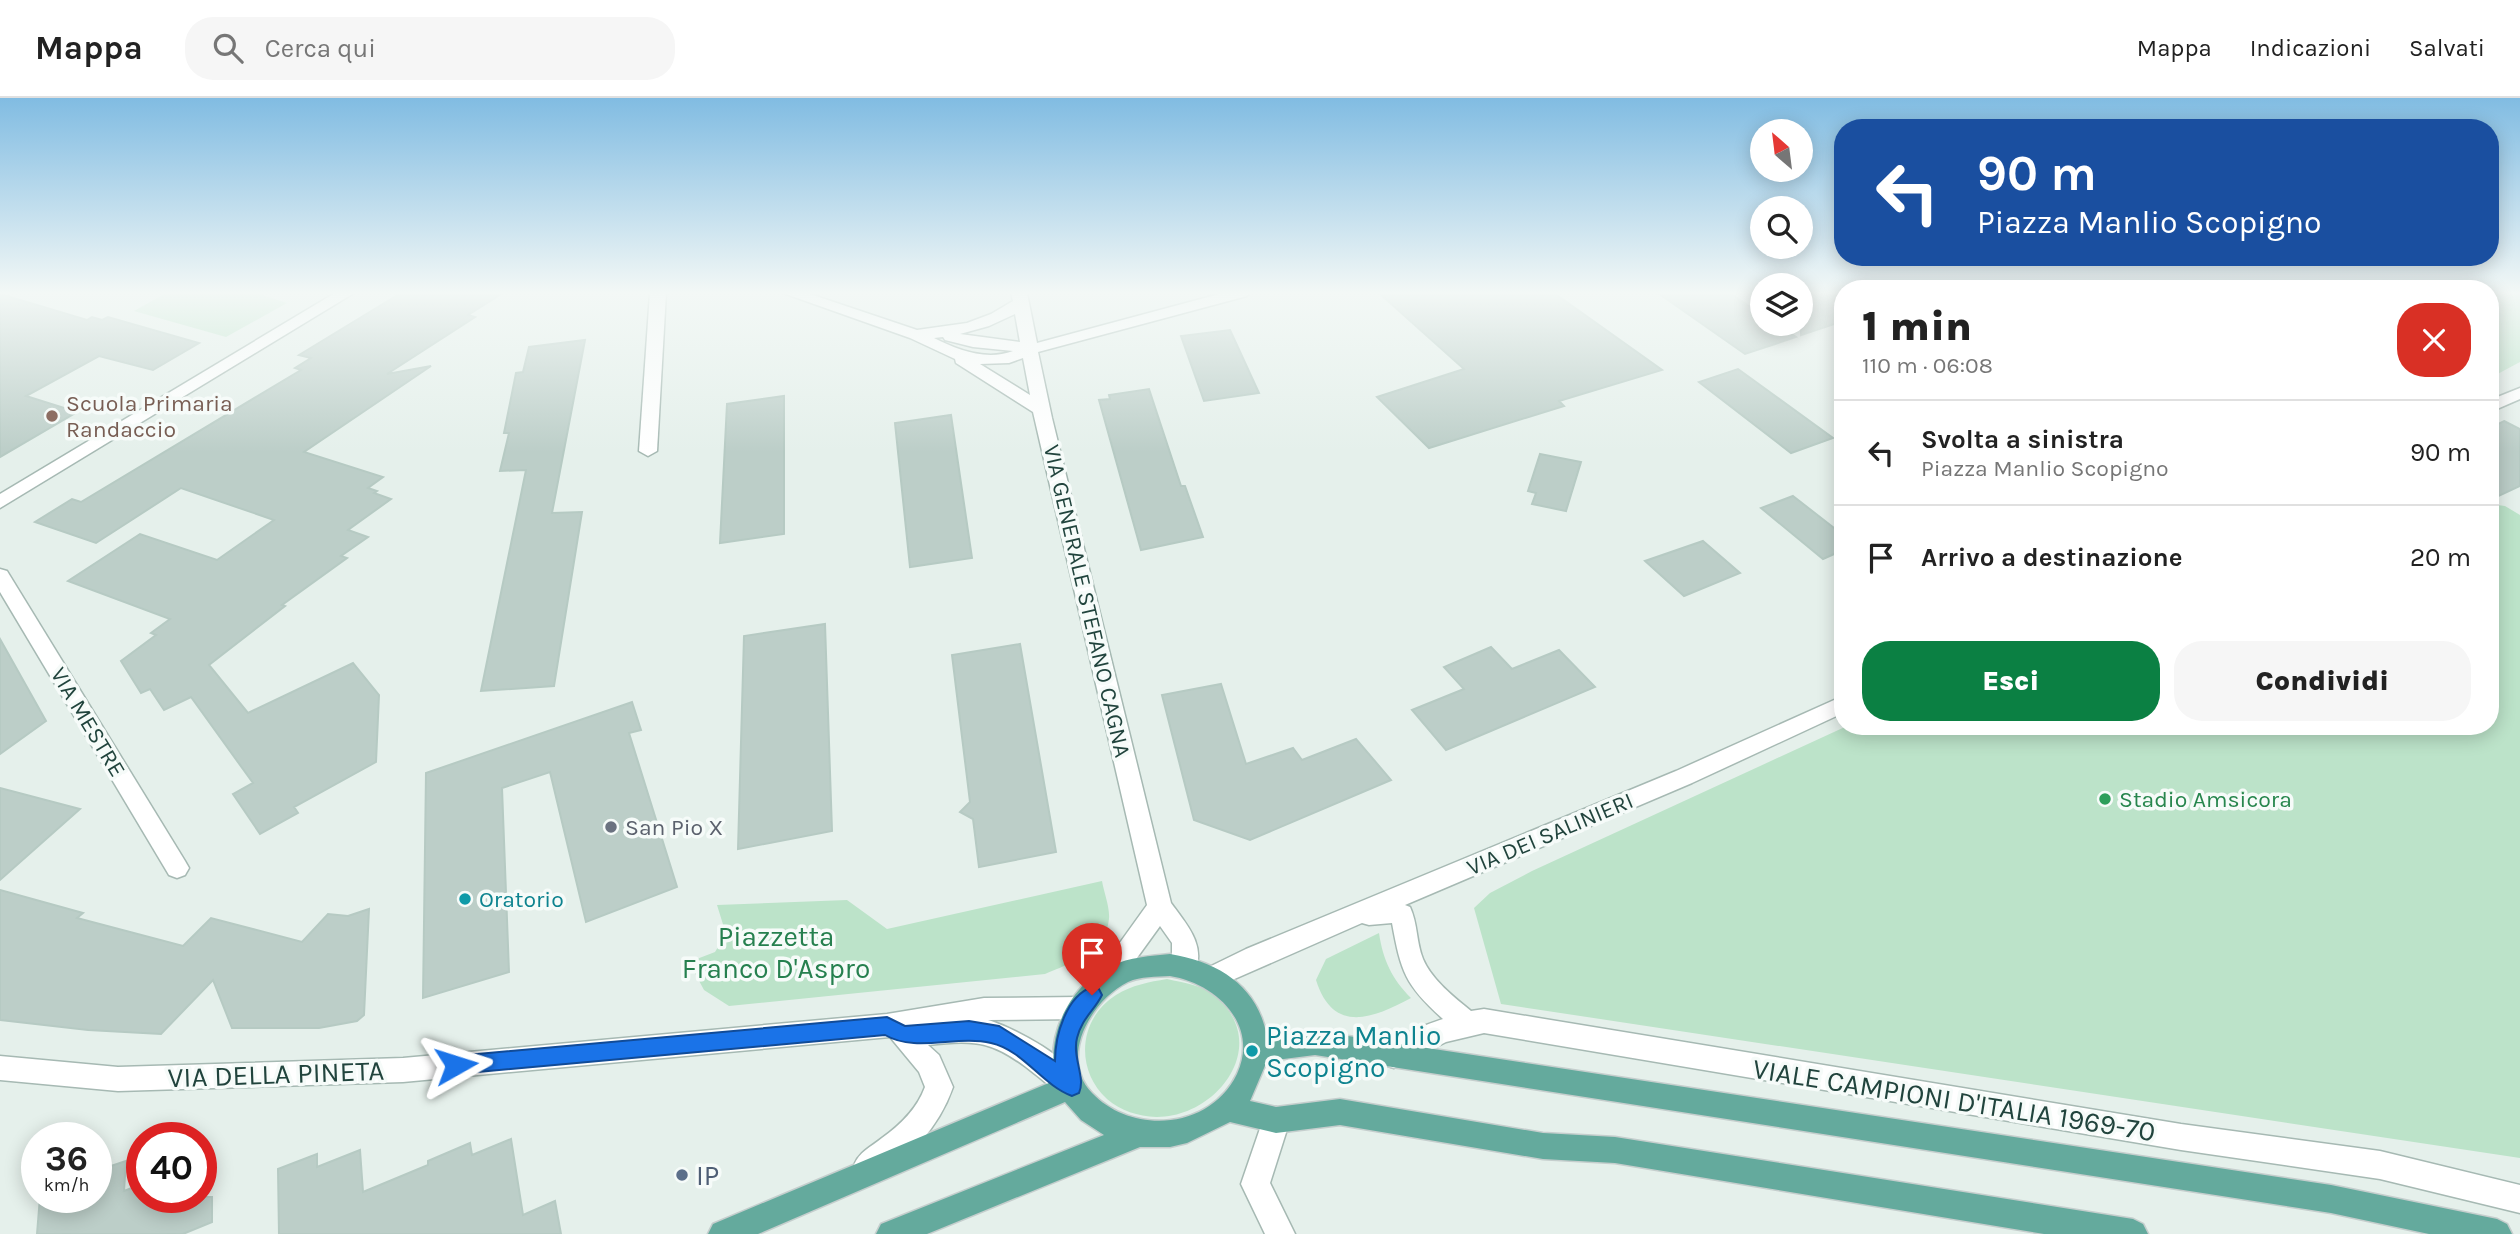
<!DOCTYPE html>
<html lang="it">
<meta charset="utf-8">
<style>
:root{--surface:#fff;--page:#f6f6f6;--text:#222;--muted:#767676;--line:#e0e0e0;--accent:#0b8043}
body{margin:0;font-family:Karla,sans-serif;background:var(--page);color:var(--text);height:100vh;display:flex;flex-direction:column;font-size:26px;white-space:nowrap}
*{box-sizing:border-box;margin:0}
p{font-size:23px;color:var(--muted)}
.icon{flex:none;width:38px;height:38px;fill:none;stroke:currentColor;stroke-width:2;stroke-linecap:round;stroke-linejoin:round}
.map{position:relative;flex:1;overflow:hidden}
.side{position:absolute;left:1834px;top:182px;width:665px;height:455px;display:flex;flex-direction:column;background:var(--surface);border-radius:28px;box-shadow:0 4px 18px #0003}
.side>*{flex:none}
.banner{position:absolute;left:1834px;top:21px;width:665px;height:147px;border-radius:28px;box-shadow:0 4px 18px #0003;background:#1a4fa0;color:#fff;overflow:hidden}
.needle{width:46px;rotate:332deg}
.tools{position:absolute;left:1750px;top:21px;display:grid;gap:14px}
.tools a{display:grid;place-items:center;width:63px;height:63px;border-radius:50%;background:var(--surface);box-shadow:0 4px 18px #0003;font-size:35px}
.speed{position:absolute;left:21px;top:1024px;display:flex;gap:14px;font-size:35px;font-weight:700;text-align:center}
.speed>*{display:grid;place-content:center;width:91px;height:91px;border-radius:50%;background:var(--surface);box-shadow:0 4px 18px #0003;line-height:1}
.speed small{font-size:18px;font-weight:400}
.speed .limit{border:10px solid #d22;background:#fff;color:#111}
.pin{position:absolute;display:grid;place-items:center;width:60px;height:60px;color:#fff;margin:-72px -30px;border-radius:50% 50% 50% 0;rotate:-45deg;box-shadow:0 0 7px #0007}
.pin .icon{rotate:45deg}
.me{position:absolute;width:77px;margin:-38px;rotate:84deg;stroke-linejoin:round;filter:drop-shadow(0 0 5px #0008)}
.turn{display:flex;align-items:center;gap:24px;height:147px;padding:0 28px;font-size:32px}
.turn .icon{width:91px;height:91px;stroke-width:2.5}
.turn b{display:block;font-size:49px;line-height:60px}
.round{display:grid;place-items:center;flex:none;width:74px;height:74px;border-radius:28px;background:var(--page)}
.headline{display:flex;align-items:center;justify-content:space-between;height:119px;padding:0 28px}
h1{font-size:42px;font-weight:800;line-height:52px}
.button{display:flex;gap:14px;margin-top:auto;padding:14px 28px}
.button a{flex:1;height:80px;border-radius:28px;background:var(--accent);color:#fff;font-size:28px;font-weight:800;line-height:80px;text-align:center}
.button a+a{background:var(--page);color:var(--text)}
ul{padding:0;list-style:none}
li{display:flex;align-items:center;gap:21px;height:105px;padding:0 28px;border-top:2px solid var(--line)}
li div{flex:1}
li b{display:block;font-size:26px}
li em{font-style:normal}
header{display:flex;align-items:center;gap:42px;box-sizing:border-box;height:98px;padding:0 35px;background:var(--surface);border-bottom:2px solid var(--line)}
header strong{font-size:33px}
nav{display:flex;gap:38px;margin-inline-start:auto;font-size:24px}
.search{width:490px;height:63px;background:var(--page);display:flex;align-items:center;gap:18px;box-sizing:border-box;padding:0 24px;border-radius:28px;color:var(--muted);font-size:26px}
.map>svg:first-child{display:block}
.green{fill:#bce3c9}
.building{fill:#bccec8;stroke:#b6cac3;stroke-width:2}
.lines{fill:none;stroke-linecap:round;stroke-linejoin:round}
.minor-casing{stroke:#a6b9b3;stroke-width:3}
.major-casing{stroke:#c5cecd;stroke-width:3}
.minor{fill:#fff;fill-rule:evenodd}
.major{fill:#64aa9d;fill-rule:evenodd}
.route{fill:#1a73e8;stroke:#114b97;stroke-width:2}
.education-dot{fill:#8d6e63;stroke:#f6fbf9;stroke-width:2.5}
.leisure-dot{fill:#2e9e5b;stroke:#f6fbf9;stroke-width:2.5}
.worship-dot{fill:#6b7280;stroke:#f6fbf9;stroke-width:2.5}
.culture-dot{fill:#0f9aa8;stroke:#f6fbf9;stroke-width:2.5}
.service-dot{fill:#5c6f8a;stroke:#f6fbf9;stroke-width:2.5}
.labels{text-anchor:middle;dominant-baseline:central;stroke-width:7;stroke-linejoin:round;paint-order:stroke}
.education-label{font-size:23px;fill:#785e54;stroke:#f6fbf9;text-anchor:start}
.street-label{font-size:23px;fill:#21443d;stroke:#f6fbf9}
.leisure-label{font-size:23px;fill:#27864d;stroke:#f6fbf9;text-anchor:start}
.worship-label{font-size:23px;fill:#5b616d;stroke:#f6fbf9;text-anchor:start}
.culture-label{font-size:23px;fill:#0d838f;stroke:#f6fbf9;text-anchor:start}
.near-park-label{font-size:28px;fill:#26804f;stroke:#f6fbf9}
.near-culture-label{font-size:28px;fill:#0d838f;stroke:#f6fbf9;text-anchor:start}
.near-street-label{font-size:28px;fill:#21443d;stroke:#f6fbf9}
.near-service-label{font-size:28px;fill:#4e5e75;stroke:#f6fbf9;text-anchor:start}
</style>
<header>
<strong>Mappa</strong>
<div class="search"><svg class="icon" aria-label="search" viewBox="0 0 24 24"><circle cx="10" cy="10" r="6"/><path d="M15 15l6 6"/></svg>Cerca qui</div>
<nav><a>Mappa</a><a>Indicazioni</a><a>Salvati</a></nav>
</header>
<div class="map">
<svg width="2520" height="1136" viewBox="0 0 2520 1136">
<rect width="100%" height="100%" fill="#e5f0eb"/>
<g class="green">
<path d="M166 195H256L287 205 226 239 134 213Z"/>
<path d="M2490 195H2520V264L2490 280Z"/>
<path d="M2490 406 2505 408 2520 417V1060L1501 906 1474 810 1490 795 1532 773 1847 628H2490Z"/>
<path d="M1102 783C1104 795 1110 809 1109 821 1106 853 1069 866 1045 876L729 908 704 892 689 864 715 854 726 836 717 807 847 802 887 831Z"/>
<path d="M1379 835C1383 862 1392 881 1411 900 1372 921 1333 936 1316 882L1326 861Z"/>
<path d="M1167 881C1184 885 1203 887 1216 899 1272 947 1217 1020 1156 1019 1138 1018 1121 1013 1107 1001 1075 972 1078 921 1116 897 1132 887 1149 884 1167 881Z"/>
</g>
<g class="building">
<path d="M401 195H503L468 217 475 219 387 276 431 268 304 354 383 379 368 390 377 393 374 395 391 401 348 432 368 439 341 458 347 460 282 507 285 508 209 567 248 615 353 565 379 597 376 664 294 709 298 715 260 736 233 696 253 685 191 599 164 612 150 591 141 595 121 563 156 537 151 535 170 521 68 483 140 436 217 462 274 422 181 390 96 445 35 424 72 401 81 404 301 272 295 270 311 260 299 257Z"/>
<path d="M1379 195H1554L1662 272 1559 303 1564 308 1429 350 1377 299 1464 271Z"/>
<path d="M1658 195H1730L1762 217V226H1776L1796 239 1745 256Z"/>
<path d="M1801 195H1843V223L1801 237Z"/>
<path d="M0 196 87 222 92 219 102 222 108 219 199 245 153 272 99 258 26 298 77 314 0 359Z"/>
<path d="M1230 232 1259 295 1204 303 1181 238Z"/>
<path d="M585 242 552 415 582 414 554 588 481 593 526 372 500 373 509 335H504L516 275 523 274 529 249Z"/>
<path d="M1738 271 1833 340 1791 355 1699 284Z"/>
<path d="M1149 291 1181 388H1185L1203 439 1141 452 1099 302 1110 301 1109 297Z"/>
<path d="M784 298V436L720 445 727 306Z"/>
<path d="M951 317 972 460 910 469 895 325Z"/>
<path d="M2504 323 2520 331V388L2490 402V330Z"/>
<path d="M1540 356 1581 364 1566 413 1532 406 1536 395 1528 393Z"/>
<path d="M1793 398 1843 437V452L1823 461 1761 410Z"/>
<path d="M1703 443 1740 475 1684 498 1645 463Z"/>
<path d="M825 526 832 733 738 751 744 538Z"/>
<path d="M0 541 46 623 0 656Z"/>
<path d="M1020 546 1056 754 979 769 973 721 960 714 970 704 952 557Z"/>
<path d="M1491 549 1512 571 1559 552 1595 589 1446 652 1412 612 1464 591 1444 569Z"/>
<path d="M1221 586 1246 666 1293 650 1302 662 1356 641 1391 682 1250 742 1194 722 1162 597Z"/>
<path d="M632 604 641 632 629 635 677 789 586 824 550 674 502 690 509 874 423 900 426 675Z"/>
<path d="M0 690 80 711 0 782Z"/>
<path d="M0 792 83 815 77 820 183 848 211 820 302 844 328 816 348 818 369 811 364 917 357 923 319 930H232L213 882 161 936 88 932 0 922Z"/>
<path d="M511 1041 523 1117 555 1103 561 1136H279L278 1071 317 1056V1069L360 1052 363 1094 428 1067V1063L470 1045 472 1057Z"/>
<path d="M126 1063 124 1093 142 1086V1099H212V1124L183 1136H37L40 1099H96V1073Z"/>
</g>
<g class="lines">
<defs>
<g id="minor">
<path d="M335 195H354L0 410V396Z"/>
<path d="M650 195H666L657 353 648 358 639 353Z"/>
<path d="M783 195H807L917 232 967 225 991 216 1013 203 1011 195H1027L1037 245 1223 195H1249L1247 198 1038 254 1052 320 1171 805C1187 827 1207 848 1194 876L1185 879 1176 876 1172 868V845L1160 828 1113 893 1104 896 1095 893 1091 885 1147 807 1033 314 956 265 955 261 910 240ZM1015 216 1020 244 960 236 989 228ZM943 239 945 242 973 249 1013 253C986 263 958 252 934 240ZM1023 260 1030 297 980 266 1009 265Z"/>
<path d="M2520 290V301L2490 314V302Z"/>
<path d="M0 471 7 473 185 763 189 770 185 777 177 780 169 777 0 494Z"/>
<path d="M1843 598V615L1692 685 1405 807 1410 809C1418 826 1416 844 1423 861 1432 882 1454 899 1471 913L1484 911 2181 1026 2380 1053 2520 1087V1115L2380 1081 2181 1052 1484 935 1446 944 1394 970 1385 967 1381 958C1390 938 1423 928 1443 921 1405 887 1401 874 1392 825L1369 827 1362 825 1214 890 1205 887 1201 879 1205 871 1246 851 1676 673Z"/>
<path d="M1080 899 1089 902 1093 910 1089 918 1080 921 988 922C1017 931 1072 961 1085 989L1081 998 1071 1002C1057 996 1047 985 1035 976 995 944 979 941 928 947L939 957 953 989C939 1029 908 1065 868 1081L858 1077 854 1067C859 1054 871 1049 882 1040 900 1027 917 1011 925 989L919 974 890 939 403 984 118 993 0 982V958L118 969 403 960 887 916 984 900Z"/>
<path d="M1276 1009 1286 1013 1290 1022 1270 1085 1295 1136H1265L1241 1086 1266 1013Z"/>
</g>
<path id="major" d="M1170 856C1219 864 1258 888 1267 939L1315 933 2331 1087 2497 1121 2507 1126 2512 1136H2429L2331 1115 1315 957 1267 963 1250 1003 1276 1009 1340 1001 1543 1035 1615 1039 2133 1121 2143 1126 2148 1136H2044L1615 1065 1543 1061 1340 1027 1276 1035 1230 1024 1187 1045 1170 1049H1140L927 1136H876L881 1126 1104 1037 1081 1022 1065 1004 758 1136H708L713 1126 1056 982C1045 938 1069 887 1111 868 1130 859 1150 858 1170 856ZM1170 878C1215 885 1260 926 1237 976 1210 1032 1132 1037 1092 995 1058 960 1091 902 1128 884 1141 878 1156 879 1170 878Z"/>
</defs>
<use href="#minor" class="minor-casing"/>
<use href="#major" class="major-casing"/>
<use href="#minor" class="minor"/>
<use href="#major" class="major"/>
</g>
<linearGradient id="sky" x2="0" y2="1"><stop stop-color="#81bce2"/><stop offset="0.55" stop-color="#f3f8f6"/><stop offset="1" stop-color="#f3f8f6" stop-opacity="0"/></linearGradient>
<rect width="2520" height="354" fill="url(#sky)"/>
<path class="route" d="M1092 889 1099 891 1102 897C1094 913 1082 920 1077 940 1072 959 1086 980 1079 995L1072 998C1042 987 1023 952 991 945 956 937 916 955 885 937L456 976 449 974 446 967 449 961 456 958 887 919 905 928 969 923 999 928 1055 963C1055 938 1066 898 1092 889Z"/>
<circle class="education-dot" cx="52" cy="318" r="7"/>
<circle class="leisure-dot" cx="2105" cy="701" r="7"/>
<circle class="worship-dot" cx="611" cy="729" r="7"/>
<g class="culture-dot">
<circle cx="465" cy="801" r="7"/>
<circle cx="1252" cy="953" r="7"/>
</g>
<circle class="service-dot" cx="682" cy="1077" r="7"/>
<g class="labels">
<g class="education-label">
<text x="66" y="305">Scuola Primaria<tspan x="66" dy="26">Randaccio</tspan></text>
</g>
<g class="street-label">
<text transform="translate(1087 503) rotate(77)">VIA GENERALE STEFANO CAGNA</text>
<text transform="translate(88 624) rotate(59)">VIA MESTRE</text>
<text transform="translate(1550 736) rotate(-23)">VIA DEI SALINIERI</text>
</g>
<g class="leisure-label">
<text x="2119" y="701">Stadio Amsicora</text>
</g>
<g class="worship-label">
<text x="625" y="729">San Pio X</text>
</g>
<g class="culture-label">
<text x="479" y="801">Oratorio</text>
</g>
<g class="near-park-label">
<text x="776" y="838">Piazzetta<tspan x="776" dy="32">Franco D'Aspro</tspan></text>
</g>
<g class="near-culture-label">
<text x="1266" y="937">Piazza Manlio<tspan x="1266" dy="32">Scopigno</tspan></text>
</g>
<g class="near-street-label">
<text transform="translate(276 976) rotate(-2)">VIA DELLA PINETA</text>
<text transform="translate(1954 1002) rotate(9)">VIALE CAMPIONI D'ITALIA 1969-70</text>
</g>
<g class="near-service-label">
<text x="696" y="1077">IP</text>
</g>
</g>
</svg>
<div class="tools">
<a><svg class="needle" viewBox="-14 -14 28 28"><path d="M0-13l5 13h-10z" fill="#e53935"/><path d="M0 13l5-13h-10z" fill="#767676"/></svg></a>
<a><svg class="icon" aria-label="search" viewBox="0 0 24 24"><circle cx="10" cy="10" r="6"/><path d="M15 15l6 6"/></svg></a>
<a><svg class="icon" aria-label="layers" viewBox="0 0 24 24"><path d="M12 4l9 5-9 5-9-5zM3 14l9 5 9-5"/></svg></a>
</div>
<div class="speed"><div>36<small>km/h</small></div><div class="limit">40</div></div>
<div class="pin" style="left:1092px;top:897px;background:#d93025"><svg class="icon" aria-label="arrive" viewBox="0 0 24 24"><path d="M6 21V4h12l-3 4 3 4H6"/></svg></div>
<svg class="me" style="left:456px;top:967px" viewBox="-20 -20 40 40"><path d="M0-17L14 15 0 8-14 15z" fill="#1a73e8" stroke="#fff" stroke-width="4"/></svg>
<div class="banner">
<div class="turn"><svg class="icon" aria-label="left" viewBox="0 0 24 24"><path d="M17 20v-9H6M10 6l-5 5 5 5"/></svg><div><b>90 m</b>Piazza Manlio Scopigno</div></div>
</div>
<section class="side">
<div class="headline"><div><h1>1 min</h1><p>110 m · 06:08</p></div><a class="round" style="background:#d93025;color:#fff"><svg class="icon" aria-label="close" viewBox="0 0 24 24"><path d="M6 6l12 12M18 6L6 18"/></svg></a></div>
<ul>
<li><svg class="icon" aria-label="left" viewBox="0 0 24 24"><path d="M17 20v-9H6M10 6l-5 5 5 5"/></svg><div><b>Svolta a sinistra</b><p>Piazza Manlio Scopigno</p></div><em>90 m</em></li>
<li><svg class="icon" aria-label="arrive" viewBox="0 0 24 24"><path d="M6 21V4h12l-3 4 3 4H6"/></svg><div><b>Arrivo a destinazione</b></div><em>20 m</em></li>
</ul>
<div class="button"><a>Esci</a><a>Condividi</a></div>
</section>
</div>
